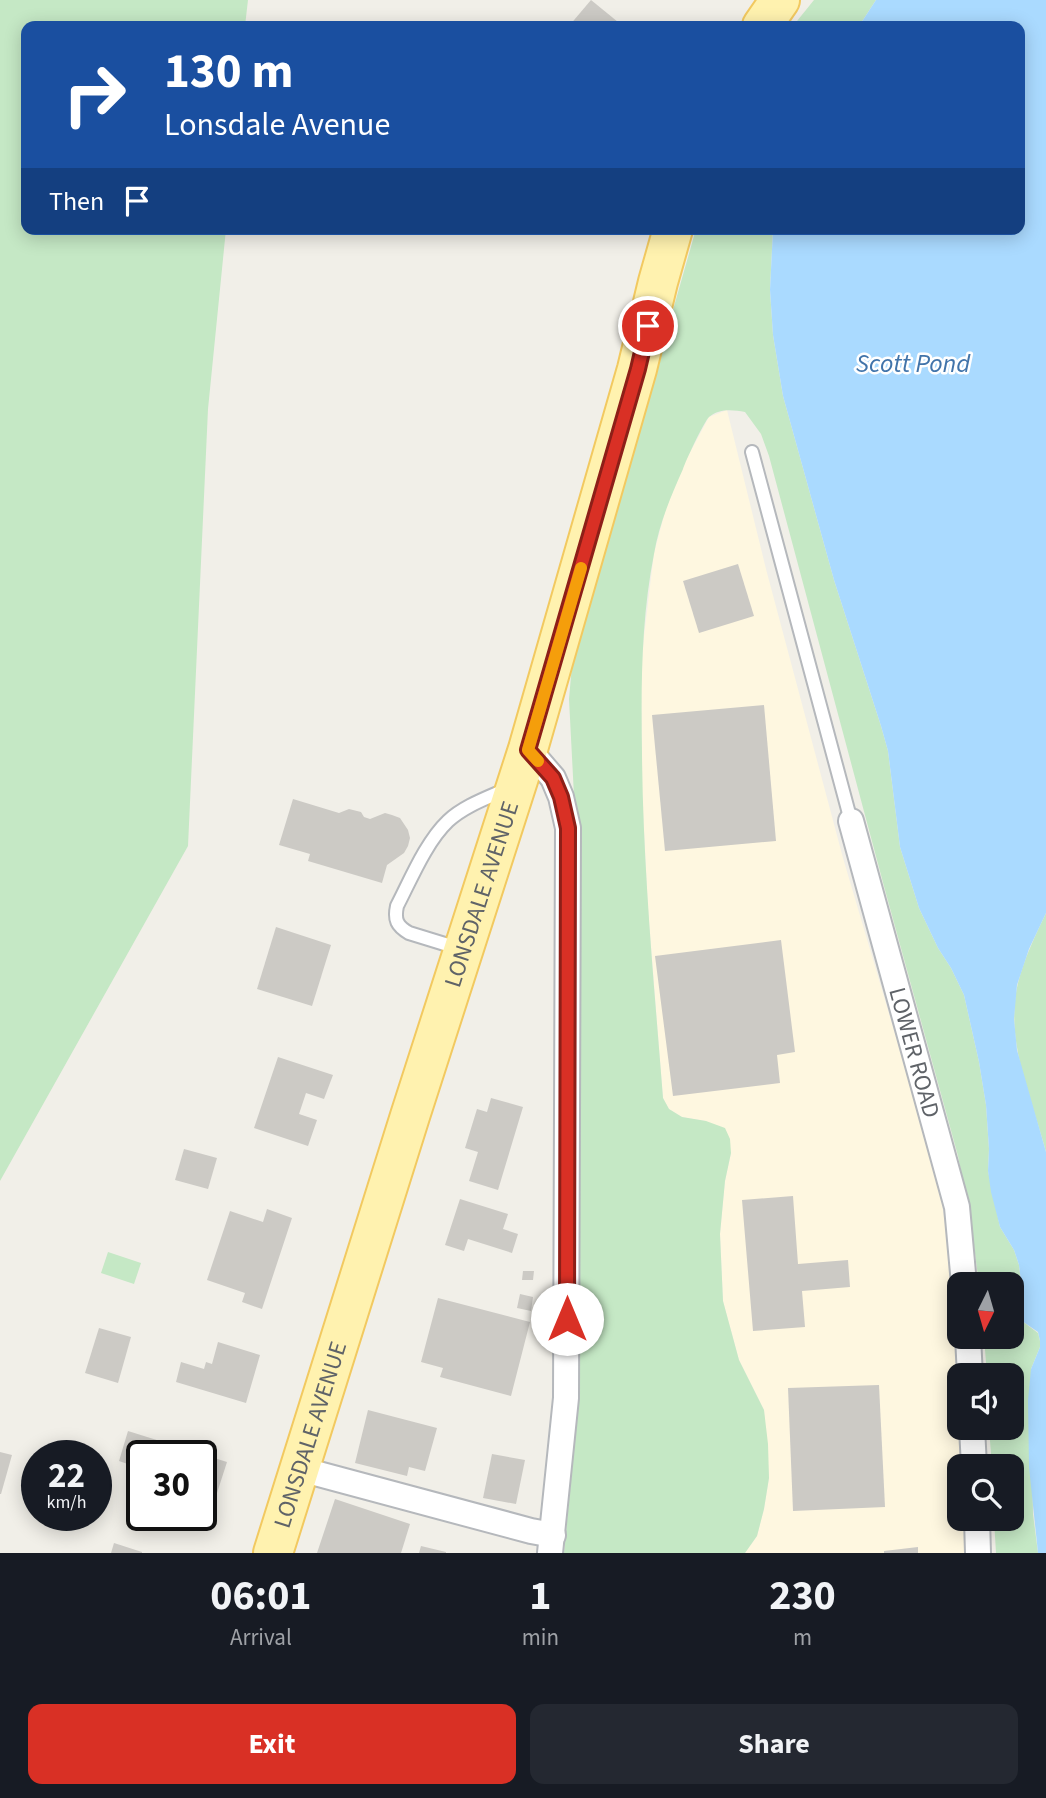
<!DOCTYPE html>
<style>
:root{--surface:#171b24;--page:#242831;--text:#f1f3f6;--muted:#9ea1a6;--accent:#d93025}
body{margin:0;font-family:"Source Sans 3",sans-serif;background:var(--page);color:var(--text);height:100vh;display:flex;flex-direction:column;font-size:26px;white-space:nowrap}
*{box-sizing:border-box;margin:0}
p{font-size:23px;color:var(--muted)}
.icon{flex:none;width:38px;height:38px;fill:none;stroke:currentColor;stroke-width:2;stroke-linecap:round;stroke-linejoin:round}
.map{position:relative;height:1553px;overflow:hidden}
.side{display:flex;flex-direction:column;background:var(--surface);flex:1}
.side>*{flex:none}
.top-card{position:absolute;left:21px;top:21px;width:1004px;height:214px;border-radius:14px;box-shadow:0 4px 18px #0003;background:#1a4fa0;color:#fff;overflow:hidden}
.needle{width:46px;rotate:185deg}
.controls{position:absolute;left:947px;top:1272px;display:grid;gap:14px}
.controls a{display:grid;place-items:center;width:77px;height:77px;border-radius:14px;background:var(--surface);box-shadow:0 4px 18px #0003;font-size:35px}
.speed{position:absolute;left:21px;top:1440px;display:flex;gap:14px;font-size:35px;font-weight:700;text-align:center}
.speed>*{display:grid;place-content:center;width:91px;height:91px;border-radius:50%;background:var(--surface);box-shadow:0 4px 18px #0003;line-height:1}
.speed small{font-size:18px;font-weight:400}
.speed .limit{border:4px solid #111;border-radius:10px;background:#fff;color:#111}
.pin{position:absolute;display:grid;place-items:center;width:60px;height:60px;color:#fff;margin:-30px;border:4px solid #fff;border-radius:50%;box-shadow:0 2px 7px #0007}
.me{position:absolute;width:77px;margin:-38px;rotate:0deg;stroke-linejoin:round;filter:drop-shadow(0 0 5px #0008)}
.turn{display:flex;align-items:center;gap:24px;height:147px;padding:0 28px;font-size:32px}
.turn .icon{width:91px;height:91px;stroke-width:2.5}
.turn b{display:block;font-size:49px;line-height:60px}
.then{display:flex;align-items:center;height:66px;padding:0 28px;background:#0003;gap:14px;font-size:26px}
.eta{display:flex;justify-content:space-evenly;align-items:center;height:119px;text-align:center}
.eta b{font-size:42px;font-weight:700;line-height:49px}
.action{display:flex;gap:14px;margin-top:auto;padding:14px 28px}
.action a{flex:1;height:80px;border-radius:14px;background:var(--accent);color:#fff;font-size:28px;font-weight:700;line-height:80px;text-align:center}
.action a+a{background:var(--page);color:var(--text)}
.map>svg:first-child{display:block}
.commercial{fill:#fef7e0}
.green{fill:#c5e8c5}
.water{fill:#aadaff}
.building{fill:#cccac5}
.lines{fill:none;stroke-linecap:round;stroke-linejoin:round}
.service-casing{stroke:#b5b8bc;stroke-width:16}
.minor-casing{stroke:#b5b8bc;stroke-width:28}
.primary-casing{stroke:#f2c960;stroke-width:42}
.service{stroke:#fff;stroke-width:12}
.minor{stroke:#fff;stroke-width:24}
.primary{stroke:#fff2af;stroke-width:38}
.route-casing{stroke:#8d1f18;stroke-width:18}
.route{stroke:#d93025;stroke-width:12}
.slow{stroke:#f59e0b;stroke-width:12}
.labels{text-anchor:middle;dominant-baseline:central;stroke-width:5;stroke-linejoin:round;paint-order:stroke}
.street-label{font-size:24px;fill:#5f6368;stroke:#fff}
.water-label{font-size:26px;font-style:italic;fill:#4174aa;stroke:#fff}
</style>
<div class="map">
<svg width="1046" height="1553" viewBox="0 0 1046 1553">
<rect width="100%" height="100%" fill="#f1efe8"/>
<path class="commercial" d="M727 410 766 569 843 858 939 1183 948 1245 956 1351 962 1466H959V1519H965L966 1553H745L757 1536 764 1509 769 1478 764 1410 739 1360 723 1301 720 1234 725 1181 731 1153 706 1121 682 1117 669 1109 663 1098 648 908 642 792 641 673 644 636 654 553 666 508 687 458 709 417Z"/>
<g class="green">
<path d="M0 0H248L245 26H26V229H226L208 409 188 846 0 1181Z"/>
<path d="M814 0H876L859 26H793Z"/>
<path d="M696 229H773L770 290 773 335 783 396 834 580 881 726 888 751 900 847 919 908 938 948 951 968 964 995 979 1062 986 1105 989 1149 988 1171 1000 1227 1014 1250 1019 1265 1021 1282 1017 1311 1022 1321 1038 1333 1040 1341V1347L1031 1369 1033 1514 1038 1553H996L994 1519H1012V1466H992L989 1428H1012V1376L987 1375 984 1337H1012V1284H979L971 1222 958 1156 885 890 769 456 761 434 745 412C733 410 720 408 709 417 704 422 686 460 683 469 671 496 659 524 654 554 641 620 641 687 642 754 643 869 654 983 663 1098L669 1109 682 1117 706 1121 725 1128 730 1139 731 1153 725 1181 720 1234 723 1301 739 1360 764 1410 768 1444 769 1478 764 1509 757 1536 745 1553H564L577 1417 580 1275V1124L577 1029 578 953 574 796 569 699 572 665Z"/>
<path d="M1046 913V1152C1032 1098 1004 1041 1018 983 1024 959 1035 936 1046 913Z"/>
<path d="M108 1252 141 1263 134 1284 101 1273Z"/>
</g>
<path class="water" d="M876 0H1046V913L1029 949 1017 985 1014 1019 1017 1050 1046 1152V1553H1038L1029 1467 1028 1400 1031 1369 1040 1347V1341L1038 1332 1022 1321 1017 1311 1021 1282 1019 1265 1014 1250 1000 1227 991 1192 988 1171 989 1149 986 1105 979 1062 964 995 951 968 938 948 919 908 900 847 888 751 881 726 834 580 783 396 773 335 770 290 773 229H1020V26H859Z"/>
<g class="building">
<path d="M591 0 618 22 615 26H569Z"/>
<path d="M738 564 754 616 699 633 683 581Z"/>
<path d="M764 705 776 841 665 851 652 715Z"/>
<path d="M293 799 339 813 349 809 361 812 364 817 370 819 385 813 392 815 400 818 408 830 410 838 408 846 404 853 387 865 382 883 308 861 310 854 279 845Z"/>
<path d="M276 927 331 945 312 1006 257 989Z"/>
<path d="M781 940 795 1052 777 1055 780 1083 673 1096 655 956Z"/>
<path d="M278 1057 333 1075 324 1099 306 1093 299 1114 317 1120 308 1146 254 1128Z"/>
<path d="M491 1098 523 1107 498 1190 469 1181 478 1152 465 1148 477 1109 487 1112Z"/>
<path d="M184 1149 217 1158 208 1189 175 1180Z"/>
<path d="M793 1196 798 1264 848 1260 850 1287 802 1291 805 1327 753 1331 742 1200Z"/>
<path d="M460 1199 508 1214 503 1229 518 1234 512 1253 468 1239 464 1251 445 1245Z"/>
<path d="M267 1209 292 1218 262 1309 242 1302 245 1293 207 1280 230 1211 263 1222Z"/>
<path d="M523 1271H534L533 1280H522Z"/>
<path d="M520 1294 533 1297 531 1311 517 1308Z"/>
<path d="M438 1298 530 1322 511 1396 440 1377 443 1368 421 1362Z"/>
<path d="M99 1328 131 1337 118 1383 85 1373Z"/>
<path d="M218 1342 260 1355 246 1403 176 1382 181 1362 204 1369 206 1362 212 1364Z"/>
<path d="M879 1385 885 1507 793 1511 788 1388Z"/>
<path d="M368 1410 437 1428 425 1471 409 1467 407 1476 355 1463Z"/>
<path d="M128 1431 227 1462 217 1493 201 1489V1456H142V1469L119 1461Z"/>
<path d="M0 1452 12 1455 1 1494H0Z"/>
<path d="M492 1454 525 1460 516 1504 483 1498Z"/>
<path d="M335 1499 410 1524 401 1553H317Z"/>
<path d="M114 1543 142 1552V1553H111Z"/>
<path d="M421 1546 446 1552V1553H419Z"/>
<path d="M918 1547V1553H884V1551Z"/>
</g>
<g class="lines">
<defs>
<g id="service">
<path d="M752 452 851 821"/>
<path d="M461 949 409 933C397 926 394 920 397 906 411 879 426 842 448 821 464 806 487 798 507 789"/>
</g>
<g id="minor">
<path d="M528 749 553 778 561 797 568 828 566 1398 550 1553"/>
<path id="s1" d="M851 821 957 1207 964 1284"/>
<path d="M968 1337 970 1376"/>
<path d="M972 1428 974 1466"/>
<path d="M300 1469 531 1531 553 1535"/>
<path d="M977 1519 978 1553"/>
</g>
<g id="primary">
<path d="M762 26 780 0"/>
<path id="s2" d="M273 1553 410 1116 528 749 637 369 658 282 673 229"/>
</g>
</defs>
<use href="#service" class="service-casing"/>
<use href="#minor" class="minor-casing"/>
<use href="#primary" class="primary-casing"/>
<use href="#service" class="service"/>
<use href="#minor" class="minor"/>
<use href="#primary" class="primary"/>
</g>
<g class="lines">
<defs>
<path id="route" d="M567 1319 568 828 561 797 553 778 528 750 638 369 648 326"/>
</defs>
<use href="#route" class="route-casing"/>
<use href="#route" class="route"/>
<path class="slow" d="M538 761 528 750 581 568"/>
</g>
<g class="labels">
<g class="street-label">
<text stroke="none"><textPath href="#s2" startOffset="691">LONSDALE AVENUE</textPath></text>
<text stroke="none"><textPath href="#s1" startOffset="240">LOWER ROAD</textPath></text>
<text stroke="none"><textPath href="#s2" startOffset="124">LONSDALE AVENUE</textPath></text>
</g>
<g class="water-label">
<text x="913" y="363">Scott Pond</text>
</g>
</g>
</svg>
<div class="controls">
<a><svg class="needle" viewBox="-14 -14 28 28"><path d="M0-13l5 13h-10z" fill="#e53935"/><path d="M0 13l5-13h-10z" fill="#9ea1a6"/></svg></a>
<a><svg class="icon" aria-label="sound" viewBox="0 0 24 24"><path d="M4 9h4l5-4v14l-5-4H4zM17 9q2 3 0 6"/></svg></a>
<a><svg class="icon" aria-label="search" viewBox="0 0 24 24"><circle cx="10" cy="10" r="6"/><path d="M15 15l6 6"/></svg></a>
</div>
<div class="speed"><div>22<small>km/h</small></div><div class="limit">30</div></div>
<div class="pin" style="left:648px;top:326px;background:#d93025"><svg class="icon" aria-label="arrive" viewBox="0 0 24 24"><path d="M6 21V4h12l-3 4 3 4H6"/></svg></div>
<svg class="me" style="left:567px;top:1319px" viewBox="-20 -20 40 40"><circle r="19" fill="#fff"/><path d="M0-13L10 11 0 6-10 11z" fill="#d93025"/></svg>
<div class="top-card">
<div class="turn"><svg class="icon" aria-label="right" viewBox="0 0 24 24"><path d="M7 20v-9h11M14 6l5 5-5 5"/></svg><div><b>130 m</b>Lonsdale Avenue</div></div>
<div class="then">Then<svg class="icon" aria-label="arrive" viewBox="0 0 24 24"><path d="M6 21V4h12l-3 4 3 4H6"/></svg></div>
</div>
</div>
<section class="side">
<div class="eta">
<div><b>06:01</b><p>Arrival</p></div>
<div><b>1</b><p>min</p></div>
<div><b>230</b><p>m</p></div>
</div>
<div class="action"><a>Exit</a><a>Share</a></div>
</section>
